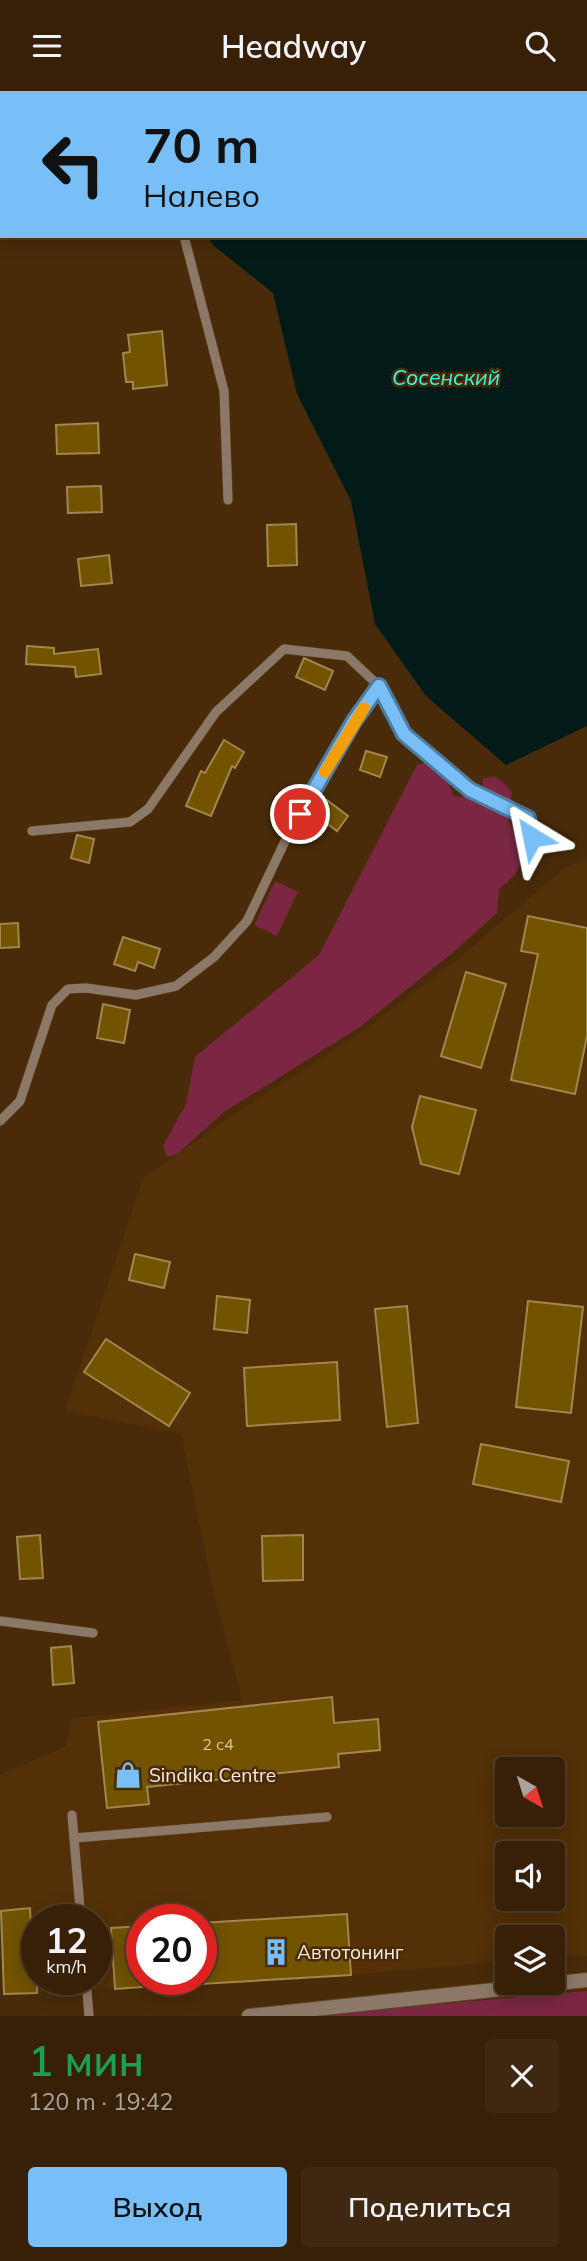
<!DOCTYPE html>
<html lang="ru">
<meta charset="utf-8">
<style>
:root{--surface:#372007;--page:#3e2811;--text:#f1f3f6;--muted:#aaa39b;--line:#513e28;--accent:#78bff7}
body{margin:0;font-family:Mulish,sans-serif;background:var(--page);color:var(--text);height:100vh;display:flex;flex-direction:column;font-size:26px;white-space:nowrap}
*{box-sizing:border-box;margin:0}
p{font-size:23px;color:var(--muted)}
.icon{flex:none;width:38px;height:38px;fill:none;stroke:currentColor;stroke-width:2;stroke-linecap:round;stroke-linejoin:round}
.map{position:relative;height:1925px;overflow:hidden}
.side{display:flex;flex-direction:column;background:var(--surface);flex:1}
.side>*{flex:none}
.banner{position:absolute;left:0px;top:0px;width:588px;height:147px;box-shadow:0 4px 18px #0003,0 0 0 2px var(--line);background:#78bff7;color:#111;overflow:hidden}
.needle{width:46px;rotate:141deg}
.fabs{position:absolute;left:495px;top:1666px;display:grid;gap:14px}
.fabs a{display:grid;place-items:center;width:70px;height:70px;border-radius:7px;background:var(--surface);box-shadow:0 4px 18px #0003,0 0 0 2px var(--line);font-size:35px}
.speed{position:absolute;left:21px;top:1813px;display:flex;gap:14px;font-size:35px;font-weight:700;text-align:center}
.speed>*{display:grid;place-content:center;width:91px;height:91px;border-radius:50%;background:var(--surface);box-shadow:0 4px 18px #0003,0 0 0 2px var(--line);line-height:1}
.speed small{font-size:18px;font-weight:400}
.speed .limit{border:10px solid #d22;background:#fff;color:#111}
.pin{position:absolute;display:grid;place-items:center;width:60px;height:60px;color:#fff;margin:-30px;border:4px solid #fff;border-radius:50%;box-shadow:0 2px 7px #0007}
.me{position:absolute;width:77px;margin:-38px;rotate:325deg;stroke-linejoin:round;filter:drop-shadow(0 0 5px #0008)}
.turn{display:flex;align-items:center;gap:24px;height:147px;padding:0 28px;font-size:32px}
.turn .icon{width:91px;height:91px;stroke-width:2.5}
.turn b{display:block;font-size:49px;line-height:60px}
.round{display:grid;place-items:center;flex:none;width:74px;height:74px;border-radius:7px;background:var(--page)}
.overview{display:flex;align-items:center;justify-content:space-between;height:119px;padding:0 28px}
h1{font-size:42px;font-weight:600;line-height:52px;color:#1e9e55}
.cta{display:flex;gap:14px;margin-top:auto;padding:14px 28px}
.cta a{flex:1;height:80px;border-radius:7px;background:var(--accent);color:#111;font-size:28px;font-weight:600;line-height:80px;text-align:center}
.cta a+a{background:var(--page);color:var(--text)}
header{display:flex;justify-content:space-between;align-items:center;height:91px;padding:0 28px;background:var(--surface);font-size:32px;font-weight:600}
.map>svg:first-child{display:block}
.built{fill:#533007;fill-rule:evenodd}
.green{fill:#7b2743}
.water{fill:#031b18}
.building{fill:#725300;stroke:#a2864f;stroke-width:2}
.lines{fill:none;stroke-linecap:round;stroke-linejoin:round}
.service-casing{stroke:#624627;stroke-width:10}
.minor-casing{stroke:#624627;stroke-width:16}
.service{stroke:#8c7866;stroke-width:9}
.minor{stroke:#8c7866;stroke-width:14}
.route-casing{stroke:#4e7ca1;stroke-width:18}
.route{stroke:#78bff7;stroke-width:12}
.slow{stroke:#f59e0b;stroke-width:12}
.labels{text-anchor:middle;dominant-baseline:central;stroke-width:5;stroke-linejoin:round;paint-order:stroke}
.number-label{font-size:16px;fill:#dbc7a9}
.poi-label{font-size:19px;fill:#feeee1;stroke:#492b09;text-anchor:start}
.water-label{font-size:21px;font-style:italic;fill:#32fbe5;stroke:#492b09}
</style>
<header><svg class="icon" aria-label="menu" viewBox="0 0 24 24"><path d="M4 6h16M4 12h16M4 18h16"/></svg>Headway<svg class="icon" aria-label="search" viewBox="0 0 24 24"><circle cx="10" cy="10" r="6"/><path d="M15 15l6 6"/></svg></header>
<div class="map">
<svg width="587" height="1925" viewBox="0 0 587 1925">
<rect width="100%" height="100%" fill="#492b09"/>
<path class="built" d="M587 768V1865L553 1866V1846H508L507 1870 351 1884 4 1903 0 1809V1684L66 1655 72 1627 242 1609 212 1495 181 1343 65 1320 143 1087 233 1024 364 939 455 870 565 777ZM508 1678H553V1724H508ZM508 1762H553V1808H508ZM37 1829H96V1888H37ZM142 1829H201V1888H142Z"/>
<g class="green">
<path d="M429 670 440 674 454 705 476 707 485 699 482 688 494 685 505 693 512 702 507 726C515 741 528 766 516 782 511 788 504 793 499 799L497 822 451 863 360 936 224 1021 177 1063 167 1066 163 1055 186 1013 195 966 319 864 417 674Z"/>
<path d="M275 790 298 801 277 845 254 834Z"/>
<path d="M587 1900V1925H308L552 1903Z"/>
</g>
<path class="water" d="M195 0H587V635L506 674 426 605 375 533 351 410 297 303 273 202 213 154 207 145H586V2H192Z"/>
<g class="building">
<path d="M162 240 167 294 133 298V291H126L123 262 130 261 128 244Z"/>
<path d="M98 332 99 362 57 363 56 334Z"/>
<path d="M101 395 102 421 68 422 67 396Z"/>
<path d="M296 433 297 474 268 475 267 434Z"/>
<path d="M109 464 112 492 81 495 78 468Z"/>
<path d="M27 555 54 557V563L98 558 101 583 76 586 75 576 26 573Z"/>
<path d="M304 567 333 580 325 599 296 586Z"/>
<path d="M224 649 244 661 235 677 232 675 211 725 186 715 201 680 205 682Z"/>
<path d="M366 660 387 666 380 686 360 679Z"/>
<path d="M327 709 348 725 337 740 316 724Z"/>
<path d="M77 744 94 748 89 772 71 767Z"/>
<path d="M528 825 587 837V945L575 1003 511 989 538 863 521 860Z"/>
<path d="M18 832 19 856 0 857V833Z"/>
<path d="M123 846 160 858 154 877 138 871 135 880 114 873Z"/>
<path d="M466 881 506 893 481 977 441 965Z"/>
<path d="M103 913 130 919 124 952 97 947Z"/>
<path d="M420 1005 476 1019 459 1083 421 1073 412 1036Z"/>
<path d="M135 1163 170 1171 164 1197 129 1189Z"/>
<path d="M217 1205 250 1209 247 1242 214 1238Z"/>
<path d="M528 1210 583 1216 571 1322 516 1316Z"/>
<path d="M407 1215 418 1332 387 1336 375 1218Z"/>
<path d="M106 1248 190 1302 169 1335 84 1281Z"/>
<path d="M337 1271 340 1329 247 1335 244 1277Z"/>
<path d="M481 1353 569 1370 561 1411 473 1393Z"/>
<path d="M40 1444 43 1487 20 1488 17 1446Z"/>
<path d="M303 1444V1489L263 1490 262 1445Z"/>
<path d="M71 1555 74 1592 53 1594 51 1557Z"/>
<path d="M332 1606 334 1632 378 1628 380 1659 338 1663 339 1676 147 1696 149 1713 107 1717 98 1631Z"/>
<path d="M30 1817 32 1861 37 1860V1902L4 1903 1 1820Z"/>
<path d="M347 1823 351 1884 201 1893V1832Z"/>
<path d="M142 1835V1896L115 1898 111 1837Z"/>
</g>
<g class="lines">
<defs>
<g id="service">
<path d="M147 0V2"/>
<path d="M184 145 224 300 228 409"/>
<path d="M32 740 130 731 148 718 216 621 284 558 347 565 379 595 404 643 470 699 528 727 532 746"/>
<path d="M0 1030 20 1010 52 914 68 898 86 897 136 904 176 895 214 866 247 830 287 746 354 630 379 595"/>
<path d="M0 1530 93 1542"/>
<path d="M72 1724 81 1829"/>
<path d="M74 1747 327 1726"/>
<path d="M86 1888 89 1925"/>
</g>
<path id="minor" d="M249 1925 587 1889"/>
</defs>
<use href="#service" class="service-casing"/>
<use href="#minor" class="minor-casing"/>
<use href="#service" class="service"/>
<use href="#minor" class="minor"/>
</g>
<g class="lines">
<defs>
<path id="route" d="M300 723 354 630 379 595 404 643 470 699 528 727 532 746"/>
</defs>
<use href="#route" class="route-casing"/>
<use href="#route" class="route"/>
<path class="slow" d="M325 681 364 617"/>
</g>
<defs>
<symbol id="shop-bare" viewBox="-9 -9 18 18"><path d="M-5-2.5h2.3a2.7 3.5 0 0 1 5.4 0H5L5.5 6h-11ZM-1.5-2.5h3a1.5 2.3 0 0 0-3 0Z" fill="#78bff7" stroke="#492b09" stroke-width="2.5" paint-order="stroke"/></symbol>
<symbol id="building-bare" viewBox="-9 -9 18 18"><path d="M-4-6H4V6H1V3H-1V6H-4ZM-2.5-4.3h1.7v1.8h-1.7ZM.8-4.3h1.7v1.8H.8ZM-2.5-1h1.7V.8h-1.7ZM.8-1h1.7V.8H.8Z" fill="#78bff7" stroke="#492b09" stroke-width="2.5" paint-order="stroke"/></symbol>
</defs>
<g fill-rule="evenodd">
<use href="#shop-bare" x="109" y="1665" width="38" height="38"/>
<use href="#building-bare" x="257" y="1842" width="38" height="38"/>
</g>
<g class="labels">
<g class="number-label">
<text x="218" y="1653">2 с4</text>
</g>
<g class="poi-label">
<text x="149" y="1684">Sindika Centre</text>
<text x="297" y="1861">Автотонинг</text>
</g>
<g class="water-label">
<text x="446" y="286">Сосенский</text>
</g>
</g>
</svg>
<div class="fabs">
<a><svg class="needle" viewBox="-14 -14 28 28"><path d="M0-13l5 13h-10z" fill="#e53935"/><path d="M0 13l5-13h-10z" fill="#aaa39b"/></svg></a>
<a><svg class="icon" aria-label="sound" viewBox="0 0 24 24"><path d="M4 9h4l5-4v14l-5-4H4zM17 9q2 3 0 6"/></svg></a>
<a><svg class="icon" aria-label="layers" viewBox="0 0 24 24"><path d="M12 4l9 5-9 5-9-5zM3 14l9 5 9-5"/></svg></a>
</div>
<div class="speed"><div>12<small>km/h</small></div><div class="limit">20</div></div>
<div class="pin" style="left:300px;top:723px;background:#d93025"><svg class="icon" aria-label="arrive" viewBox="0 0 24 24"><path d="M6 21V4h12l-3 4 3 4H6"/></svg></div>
<svg class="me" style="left:532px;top:746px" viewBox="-20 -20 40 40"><path d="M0-17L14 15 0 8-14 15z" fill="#78bff7" stroke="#fff" stroke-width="4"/></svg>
<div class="banner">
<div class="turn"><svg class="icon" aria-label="left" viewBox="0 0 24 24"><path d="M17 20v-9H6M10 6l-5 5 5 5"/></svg><div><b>70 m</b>Налево</div></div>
</div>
</div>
<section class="side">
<div class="overview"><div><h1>1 мин</h1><p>120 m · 19:42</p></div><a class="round"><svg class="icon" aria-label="close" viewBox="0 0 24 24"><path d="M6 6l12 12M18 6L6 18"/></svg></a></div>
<div class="cta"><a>Выход</a><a>Поделиться</a></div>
</section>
